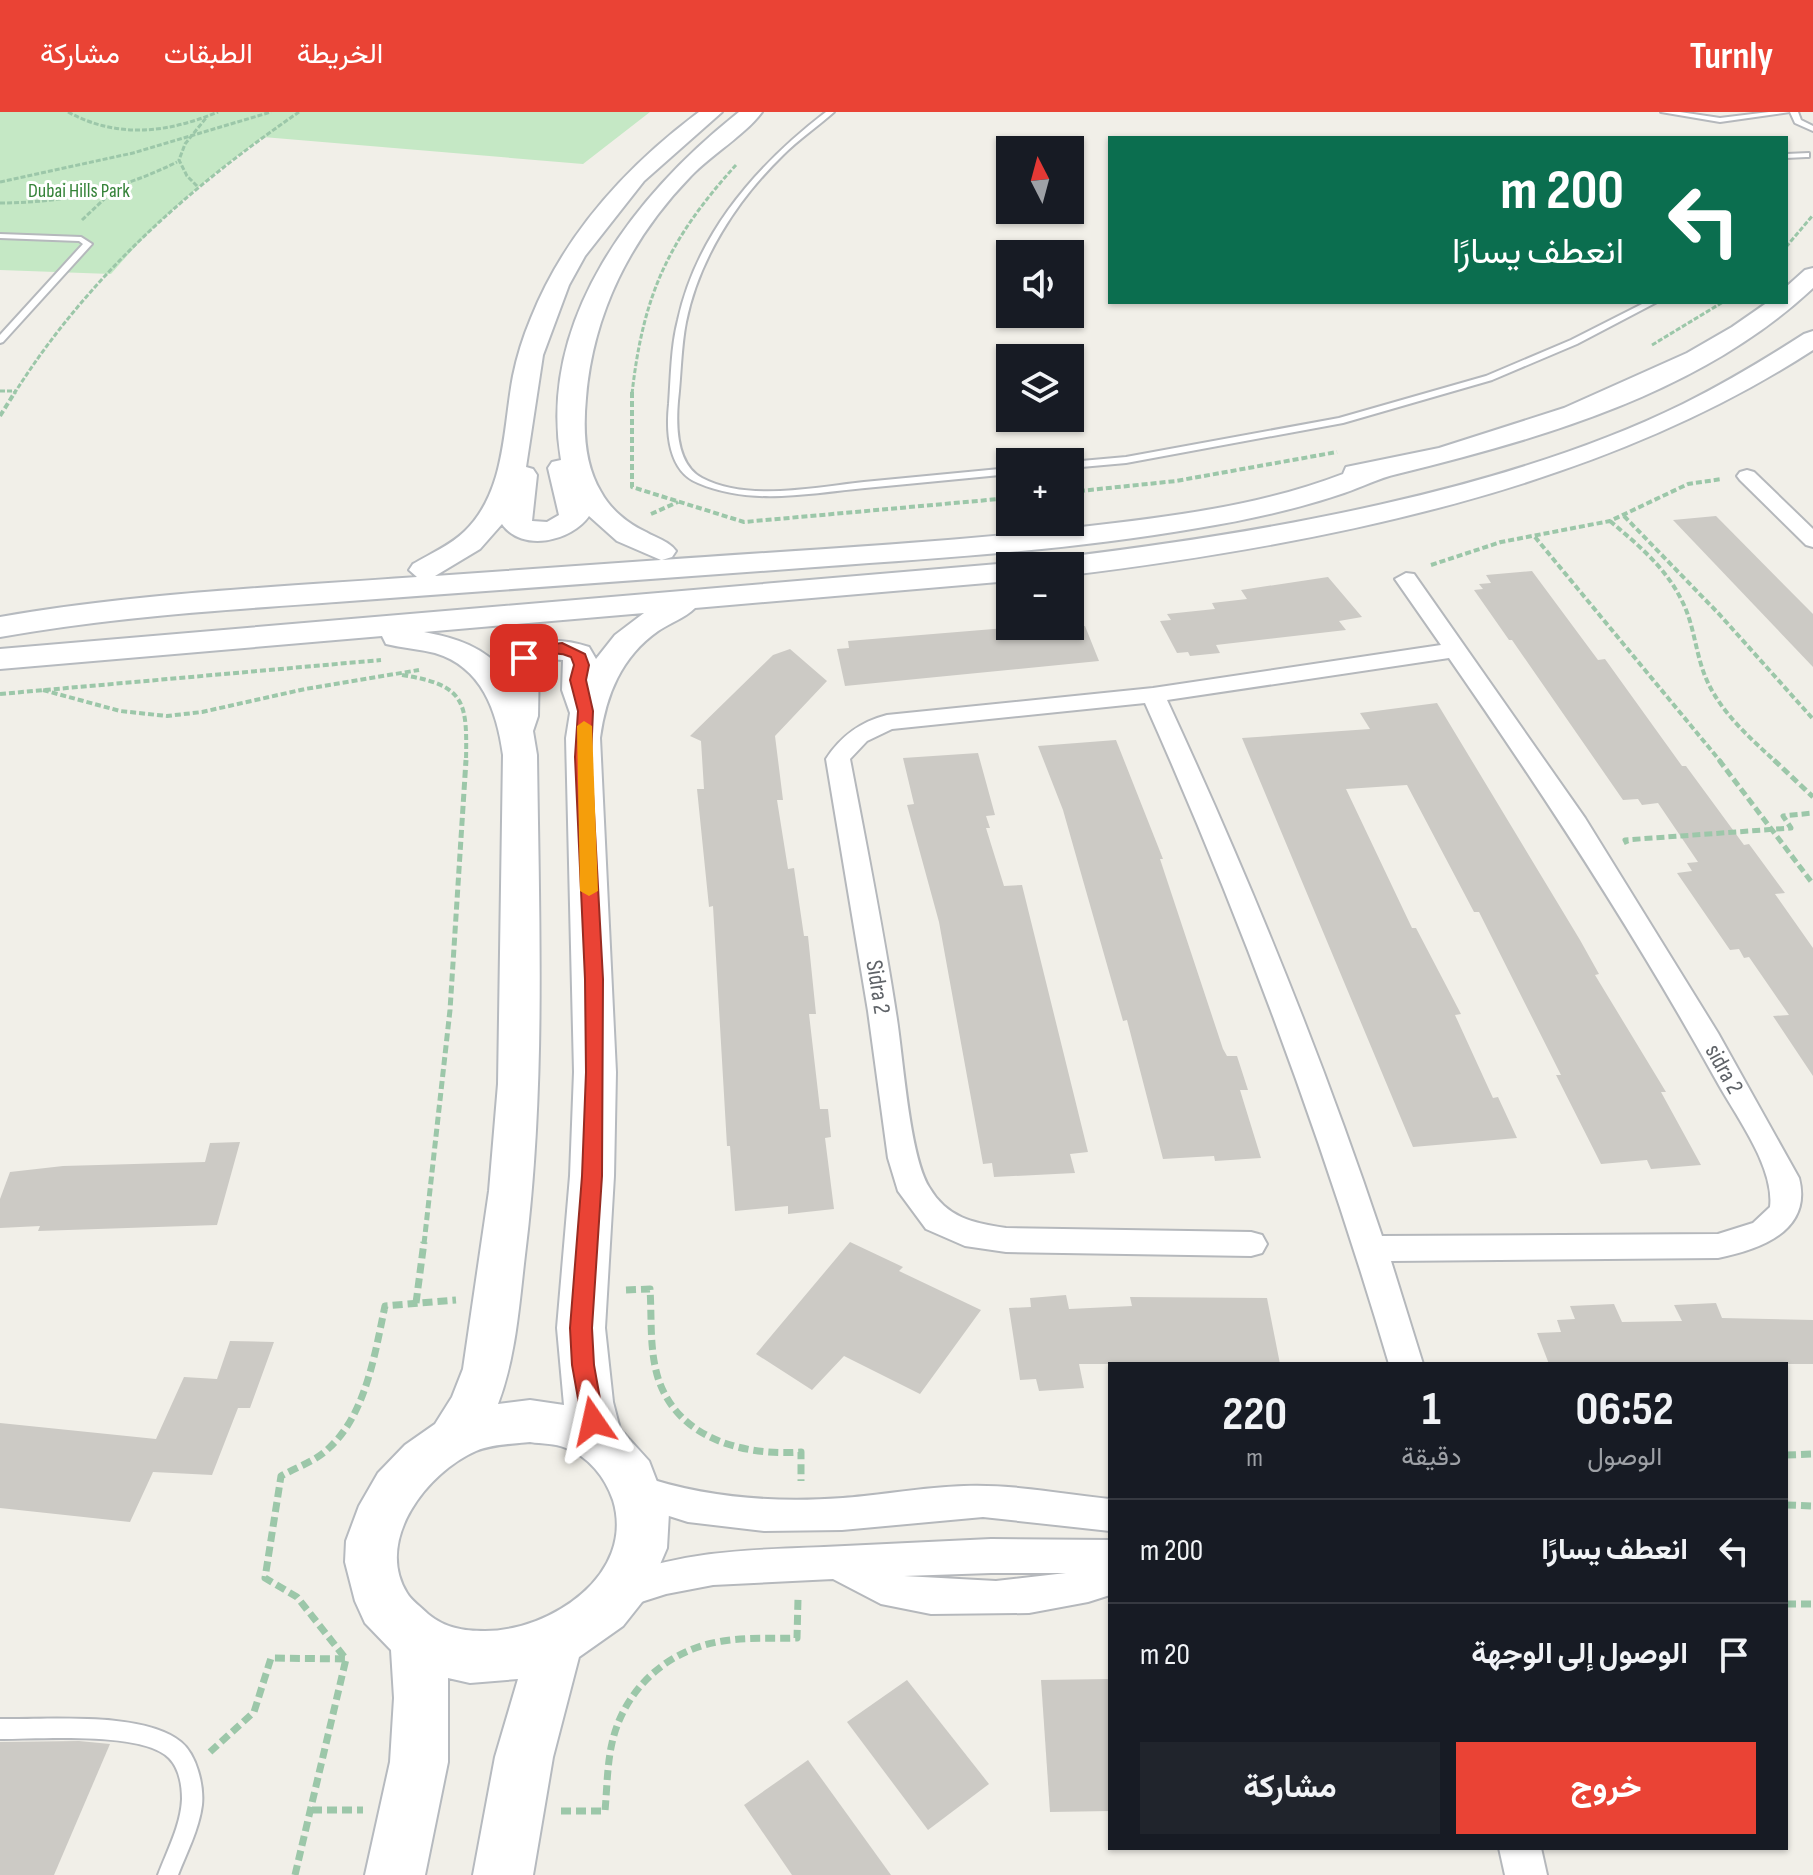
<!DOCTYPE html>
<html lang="ar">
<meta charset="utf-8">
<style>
:root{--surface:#171b24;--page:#20242c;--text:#f1f3f6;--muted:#9ea1a6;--line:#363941;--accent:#ea4335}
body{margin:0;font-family:"Sofia Sans Condensed",Vazirmatn,sans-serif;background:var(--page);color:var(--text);direction:rtl;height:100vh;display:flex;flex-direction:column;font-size:30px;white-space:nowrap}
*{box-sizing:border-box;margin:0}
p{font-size:26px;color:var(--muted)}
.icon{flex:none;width:44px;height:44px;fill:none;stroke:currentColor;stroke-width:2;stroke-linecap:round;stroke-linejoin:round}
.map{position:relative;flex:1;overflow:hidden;direction:ltr}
.details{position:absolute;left:1108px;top:1250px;width:680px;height:488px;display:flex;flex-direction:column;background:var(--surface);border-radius:0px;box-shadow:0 2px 6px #0004;direction:rtl}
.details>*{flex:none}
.banner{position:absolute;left:1108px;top:24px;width:680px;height:168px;border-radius:0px;box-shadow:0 2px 6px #0004;direction:rtl;background:#0b6e4f;color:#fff;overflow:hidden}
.needle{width:52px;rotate:354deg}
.tools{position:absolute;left:996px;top:24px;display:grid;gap:16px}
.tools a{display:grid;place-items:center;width:88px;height:88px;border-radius:0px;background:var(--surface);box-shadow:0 2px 6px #0004;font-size:40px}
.pin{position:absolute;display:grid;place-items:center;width:68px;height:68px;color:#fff;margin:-34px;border-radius:16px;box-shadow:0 4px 12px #0006}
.me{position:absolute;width:88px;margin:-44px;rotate:349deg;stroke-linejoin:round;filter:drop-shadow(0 0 6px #0008)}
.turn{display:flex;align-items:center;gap:28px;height:168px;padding:0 32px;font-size:36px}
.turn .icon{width:104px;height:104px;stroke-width:2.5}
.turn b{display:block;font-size:56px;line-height:68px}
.eta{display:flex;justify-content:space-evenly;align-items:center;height:136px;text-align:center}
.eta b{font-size:48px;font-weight:700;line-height:56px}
.button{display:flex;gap:16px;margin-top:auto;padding:16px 32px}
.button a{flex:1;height:92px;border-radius:0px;background:var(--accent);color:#fff;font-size:32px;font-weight:700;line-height:92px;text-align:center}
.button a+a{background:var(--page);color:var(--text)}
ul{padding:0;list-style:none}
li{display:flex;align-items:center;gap:24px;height:104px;padding:0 32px;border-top:2px solid var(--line)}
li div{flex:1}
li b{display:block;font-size:30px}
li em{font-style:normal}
header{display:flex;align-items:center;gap:48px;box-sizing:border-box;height:112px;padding:0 40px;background:var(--accent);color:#fff}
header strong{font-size:38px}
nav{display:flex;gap:44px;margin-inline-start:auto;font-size:28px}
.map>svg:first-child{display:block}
.green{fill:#c5e8c5}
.building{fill:#cccac5}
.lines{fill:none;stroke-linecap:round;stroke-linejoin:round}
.lane-casing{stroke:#b5b8bc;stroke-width:4}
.street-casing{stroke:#b5b8bc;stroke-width:4}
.secondary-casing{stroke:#b6babf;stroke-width:4}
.path-far3{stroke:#9cc7a9;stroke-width:3;stroke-dasharray:5 2;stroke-linecap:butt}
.path-far2{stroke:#9cc7a9;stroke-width:4;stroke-dasharray:6 3;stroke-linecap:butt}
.path-far1{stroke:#9cc7a9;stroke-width:5;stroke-dasharray:8 4;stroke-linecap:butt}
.path{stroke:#9cc7a9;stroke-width:7;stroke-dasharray:10 5;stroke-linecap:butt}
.lane{fill:#fff;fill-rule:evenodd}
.street{fill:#fff;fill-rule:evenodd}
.secondary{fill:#fff;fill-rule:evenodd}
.route{fill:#ea4335;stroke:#982c22;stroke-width:2}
.slow{fill:#f59e0b}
.labels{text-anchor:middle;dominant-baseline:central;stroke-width:6;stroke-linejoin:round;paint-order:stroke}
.far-park-label{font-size:20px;fill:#348238;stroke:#fff}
.street-label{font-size:24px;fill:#5f6368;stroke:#fff}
</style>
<header>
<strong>Turnly</strong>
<nav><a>الخريطة</a><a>الطبقات</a><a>مشاركة</a></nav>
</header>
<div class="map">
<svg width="1813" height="1763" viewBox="0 0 1813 1763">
<rect width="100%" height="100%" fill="#f1efe8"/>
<path class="green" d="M0 0H650L583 52 263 25C207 65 156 109 111 162L0 158Z"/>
<g class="building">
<path d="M1716 404 1813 502V555L1673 408Z"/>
<path d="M1532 459 1598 548 1605 547 1682 654H1686L1744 733 1749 732 1785 781 1775 782 1813 836V964L1773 904 1789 903 1749 845 1744 846 1739 837 1730 838 1677 761 1692 759 1687 751 1698 750 1658 691 1642 693 1638 687 1623 688 1512 528H1509L1474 478 1483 477 1479 472 1491 471 1486 463Z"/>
<path d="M1328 465 1362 505 1339 509 1346 518 1216 533 1220 541 1190 544 1188 540 1177 541 1160 509 1171 508 1167 502 1215 497 1212 491 1247 487 1241 478Z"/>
<path d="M1031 514H1085L1099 549 845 574 837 537 849 536 848 529Z"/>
<path d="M790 537 827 569 775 624 783 688H777L788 757 794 756 804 824H808L816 902H809L820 997H828L831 1025 825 1026 834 1097 788 1102V1094L735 1099 730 1034H727L713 794 709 795 697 677H704L701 629 690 624 773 543Z"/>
<path d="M1437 591 1580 828 1599 862 1595 863 1666 980H1661L1701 1053 1651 1057 1647 1048 1601 1052 1556 963H1561L1479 800H1474L1407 673 1346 677 1412 816H1416L1461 902 1455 903 1493 986 1498 985 1517 1026 1413 1035 1242 626 1370 617 1360 601Z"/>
<path d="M1116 628 1163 747H1160L1223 937 1227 944H1237L1248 978H1240L1261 1046 1215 1049 1214 1044 1163 1047 1127 908 1123 909 1063 698 1038 634Z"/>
<path d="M978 641 995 703 986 704 990 716H986L1004 774 1022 773 1088 1040 1070 1042 1075 1061 994 1065 992 1051 983 1052 939 810 907 693 914 692 903 646Z"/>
<path d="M240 1030 217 1113 38 1119 40 1114 0 1116V1087L10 1060 63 1054 205 1050 210 1031Z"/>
<path d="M850 1130 903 1155 899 1159 981 1198 920 1282 844 1244 812 1278 756 1242Z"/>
<path d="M1066 1183 1069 1197 1132 1194 1130 1185 1267 1186 1280 1252H1079L1084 1276 1039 1279 1036 1267 1020 1268 1009 1196 1031 1195 1030 1186Z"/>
<path d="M1716 1191 1722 1206 1813 1208V1252H1549L1537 1221 1561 1220 1557 1208 1575 1207 1570 1194 1614 1192 1622 1210 1682 1209 1674 1193Z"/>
<path d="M230 1229 274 1230 250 1296H238L212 1363 153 1360 130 1410 0 1396V1311L156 1327 184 1265 217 1267Z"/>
<path d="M1110 1567V1699L1050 1700 1041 1568Z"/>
<path d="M907 1568 989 1672 928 1718 847 1610Z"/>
<path d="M79 1629 110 1632 54 1763H0V1630Z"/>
<path d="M808 1648 891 1763H792L744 1693Z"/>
</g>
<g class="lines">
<defs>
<g id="lane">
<path d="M826 0H834C817 15 798 28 783 43 737 88 699 146 686 210 681 235 681 263 678 289 676 314 676 352 702 366 747 390 816 375 864 370 913 365 961 361 1010 356V362C962 367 914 371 865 376 810 381 751 394 698 371 668 359 666 320 669 292 671 264 671 235 678 208 697 121 757 53 826 0Z"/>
<path d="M1661 0H1680L1720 6 1769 0H1798L1801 8 1813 14V19L1795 11 1790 0 1720 10Z"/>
<path d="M1809 41V45H1806L1786 46V42Z"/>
<path d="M0 122 81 125 92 132 3 230 0 231V223L83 132 79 129 0 126Z"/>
<path d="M1646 190H1657L1577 232 1492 268 1343 311 1126 351 1070 356V350L1126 345 1339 306 1486 264 1571 228Z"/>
<path d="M0 1607C48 1608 143 1599 181 1630 197 1643 204 1674 202 1693 199 1717 187 1740 178 1763H158C167 1739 181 1713 182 1687 182 1673 179 1656 169 1646 143 1619 38 1627 0 1627Z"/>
</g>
<g id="street">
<path d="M1747 358 1754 360 1813 417V435L1806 433 1740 368 1737 364 1740 360Z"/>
<path d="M1406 461 1414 462 1585 706 1718 921 1799 1066C1813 1120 1758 1138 1718 1146L1391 1149 1423 1252H1389C1322 1026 1241 806 1145 591L892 617 867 629 850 647C866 731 883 816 896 901 903 942 909 1042 929 1075 947 1106 973 1111 1006 1116L1251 1120 1262 1123 1267 1132 1262 1141 1251 1144 1006 1140 965 1134 926 1117 898 1079 888 1046 868 899 826 647C841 624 860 610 887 603L1153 576 1441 533 1395 467ZM1449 546C1544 683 1635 822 1716 968 1735 1003 1775 1055 1770 1095L1753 1111 1718 1122 1382 1124C1321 941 1248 763 1167 588Z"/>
<path d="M638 1363C705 1386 773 1391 843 1386 883 1383 924 1375 964 1374 1013 1372 1061 1382 1110 1387V1419L983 1405 842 1418 764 1419 688 1410 625 1390 620 1379 625 1368Z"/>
<path d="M991 1427 1110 1428V1483L1088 1490 1029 1501 931 1502 881 1492 833 1467 713 1473 666 1482 619 1497 606 1492 600 1480 606 1468C683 1439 743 1438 824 1435 880 1432 935 1430 991 1427ZM991 1461H1066L996 1469 904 1464Z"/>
<path d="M1499 1736H1541L1547 1763H1505Z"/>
</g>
<g id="secondary">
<path d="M699 0H722L644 69 585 144 569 173 543 243 526 355 533 357 537 363 532 409 547 410 559 403 548 356 552 350 561 348C537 206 636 82 739 0H762C745 23 711 43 690 65 631 126 593 201 586 286 583 318 584 352 601 380 610 397 628 412 646 420 656 426 669 429 676 439L672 445 662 448C801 438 942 431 1081 415 1169 405 1260 394 1343 362L1346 355 1439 336 1564 296 1687 241 1732 215 1768 190H1786V175L1805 158 1813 156V176C1701 281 1543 326 1397 362 1379 366 1362 375 1344 381 1297 397 1248 408 1198 416 1071 438 943 446 815 455 655 467 496 478 336 490 224 498 111 505 0 525V505C138 481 278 475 417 465L409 458 413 452C430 442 451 433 465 419 506 379 503 316 513 264 517 244 523 225 531 206 565 121 627 54 699 0ZM589 404 617 429 661 448 435 464 480 437 502 412C522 441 572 429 589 404Z"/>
<path d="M1813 219V238C1598 378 1322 432 1070 463V454H1050L1054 448 1065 445C1262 421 1504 380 1683 292 1725 271 1765 247 1804 222Z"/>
<path d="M1010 451 1021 454H1010V469L695 496C685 506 670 511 658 519 621 545 606 583 600 626L616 960 614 1064 605 1216 613 1290 620 1317 649 1349 669 1401 667 1436 646 1485 623 1514 579 1545 553 1645 533 1763H473L495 1645 518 1567 470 1571 448 1566V1650L425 1763H365L390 1650 394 1586 391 1538 365 1511 355 1489 345 1450 346 1429 359 1394 378 1361 405 1333 435 1312 452 1285 463 1257 489 1079 498 972 503 643C497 599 482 555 435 541 419 537 402 536 386 532L382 524 0 557V537ZM644 501 615 523 596 547 589 535C562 526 539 526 513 539L505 561C485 535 456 526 424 520ZM548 547 563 548 562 578 570 601 566 626 574 960 570 1064 557 1216 564 1293 530 1288 498 1292C516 1244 519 1194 525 1143 546 977 539 810 537 643L533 619 538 604 539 551ZM530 1330C542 1332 555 1331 566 1336 589 1345 605 1365 613 1388 636 1463 550 1519 485 1519 463 1519 445 1516 428 1502 422 1496 411 1488 407 1481 374 1428 428 1360 476 1339 493 1332 513 1332 530 1330Z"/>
</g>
</defs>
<use href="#lane" class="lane-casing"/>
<use href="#street" class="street-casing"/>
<use href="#secondary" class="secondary-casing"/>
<g class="path-far3">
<path d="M68 0C118 27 167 21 218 0"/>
<path d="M0 70 133 41 271 0"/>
<path d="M197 74 187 64 179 48 185 32 206 6"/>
<path d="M0 91C63 91 121 78 177 50"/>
<path d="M82 108 116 76"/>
<path d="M1786 135 1813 103"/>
<path d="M1652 233 1723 190"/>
<path d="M0 279H15"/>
<path d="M14 282C87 166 187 77 299 0"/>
<path d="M632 282C643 182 669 127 736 53"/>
</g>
<g class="path-far2">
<path d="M632 280V375L744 410 1010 386"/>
<path d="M0 304 15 280"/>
<path d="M1070 380 1176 369 1337 340"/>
<path d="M651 402 678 390"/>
<path d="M1624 404 1720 503 1813 607"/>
<path d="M1610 409C1637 432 1665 455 1681 487 1694 511 1695 539 1705 564 1719 599 1749 625 1776 650"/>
<path d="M1535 425 1721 650"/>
<path d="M1431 453 1501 430 1610 409 1688 372 1722 367"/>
<path d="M402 563C467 573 467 591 466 650"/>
<path d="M43 578 120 599 167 604 202 600 305 577 419 558"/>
<path d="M0 582 381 548"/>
</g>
<g class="path-far1">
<path d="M1719 648 1813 772"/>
<path d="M1774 648 1813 685"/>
<path d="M1627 732 1625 728 1791 716 1783 704 1813 701"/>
<path d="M424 1132 450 898 466 648"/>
</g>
<g class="path">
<path d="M626 1178 650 1177C652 1207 649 1240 659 1269 680 1328 745 1344 801 1340V1369"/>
<path d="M416 1191 424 1130"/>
<path d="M1786 1343 1813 1342"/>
<path d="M1786 1393 1813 1394"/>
<path d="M1786 1492H1813"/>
<path d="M210 1640 254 1600 271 1546 345 1547"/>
<path d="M312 1698H363"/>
<path d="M561 1699H605C607 1677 607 1653 612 1631 624 1577 668 1537 723 1529 747 1525 772 1527 797 1526L798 1487"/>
<path d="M295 1763 346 1547 297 1485 265 1466 281 1364C297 1355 316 1349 329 1336 366 1302 375 1241 385 1194L456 1188"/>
</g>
<use href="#lane" class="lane"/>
<use href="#street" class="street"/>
<use href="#secondary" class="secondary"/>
</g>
<path class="route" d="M562 531 585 542 589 553 586 568 593 599 591 645 603 867 602 1064 592 1216 594 1253 604 1309 601 1316 593 1319 585 1316 582 1309 572 1253 570 1216 582 1064 586 960 585 867 575 645 578 599 570 568 574 553 571 545C552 537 542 545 524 550L517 546 535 534Z"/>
<path class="slow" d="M584 609 592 614 598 779 589 784 580 779 577 614Z"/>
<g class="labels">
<g class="far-park-label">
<text x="79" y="79">Dubai Hills Park</text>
</g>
<g class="street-label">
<text transform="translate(878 875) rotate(81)">Sidra 2</text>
<text transform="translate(1724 957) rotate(61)">sidra 2</text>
</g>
</g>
</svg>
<div class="tools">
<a><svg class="needle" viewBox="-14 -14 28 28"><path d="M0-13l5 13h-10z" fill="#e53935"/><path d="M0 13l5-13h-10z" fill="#9ea1a6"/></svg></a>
<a><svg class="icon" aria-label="sound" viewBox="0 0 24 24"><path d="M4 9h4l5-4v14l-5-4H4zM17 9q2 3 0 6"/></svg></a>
<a><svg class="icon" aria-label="layers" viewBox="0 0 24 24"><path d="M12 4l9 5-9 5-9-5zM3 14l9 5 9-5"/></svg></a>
<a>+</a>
<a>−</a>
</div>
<div class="pin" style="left:524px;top:546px;background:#d93025"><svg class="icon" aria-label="arrive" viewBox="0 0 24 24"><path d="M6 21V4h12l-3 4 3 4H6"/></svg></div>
<svg class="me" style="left:593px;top:1309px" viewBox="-20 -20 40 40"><path d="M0-17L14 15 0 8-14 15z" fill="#ea4335" stroke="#fff" stroke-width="4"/></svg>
<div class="banner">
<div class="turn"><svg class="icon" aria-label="left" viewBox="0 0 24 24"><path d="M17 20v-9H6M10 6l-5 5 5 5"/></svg><div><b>200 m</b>انعطف يسارًا</div></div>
</div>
<section class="details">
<div class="eta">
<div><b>06:52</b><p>الوصول</p></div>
<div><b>1</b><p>دقيقة</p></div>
<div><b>220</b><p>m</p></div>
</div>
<ul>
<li><svg class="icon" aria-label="left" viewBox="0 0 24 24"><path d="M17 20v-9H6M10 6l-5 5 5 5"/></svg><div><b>انعطف يسارًا</b></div><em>200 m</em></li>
<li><svg class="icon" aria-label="arrive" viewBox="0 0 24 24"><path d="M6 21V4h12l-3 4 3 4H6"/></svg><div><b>الوصول إلى الوجهة</b></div><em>20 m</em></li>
</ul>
<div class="button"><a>خروج</a><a>مشاركة</a></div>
</section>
</div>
